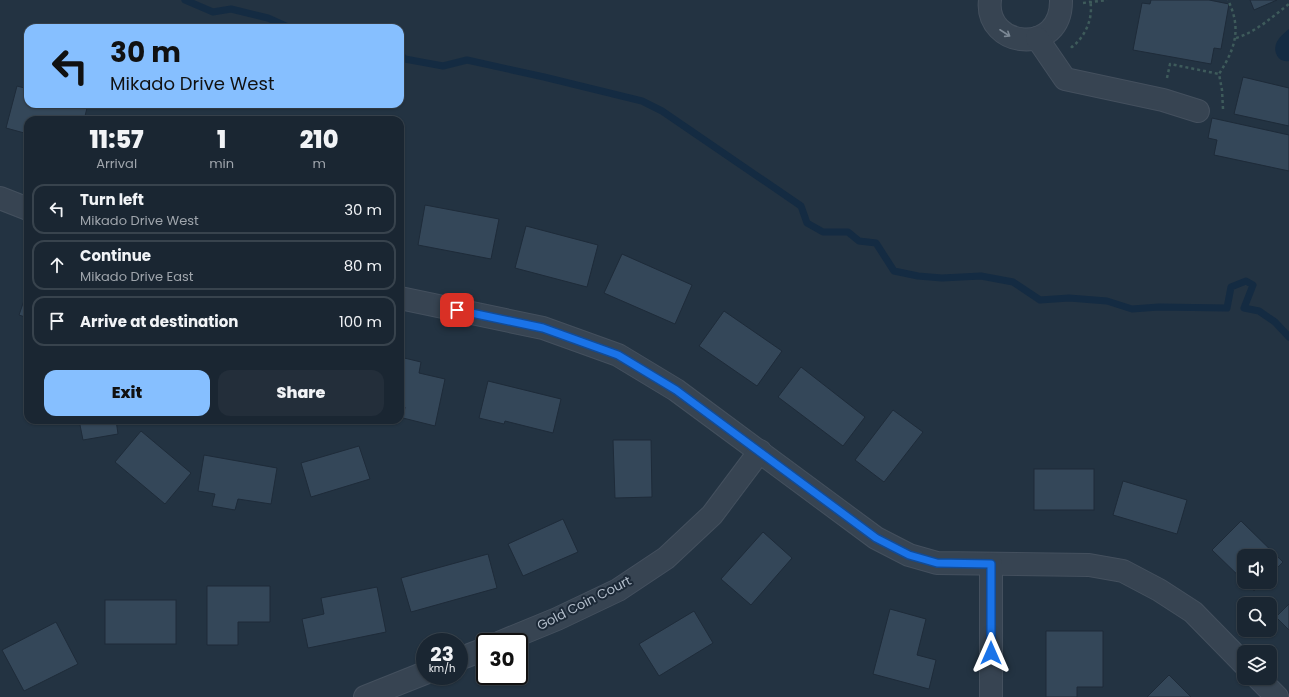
<!DOCTYPE html>
<style>
:root{--surface:#1a2632;--page:#232e3a;--text:#f1f3f6;--muted:#9fa5ac;--line:#38434d;--accent:#86bfff}
body{margin:0;font-family:Poppins,sans-serif;background:var(--page);color:var(--text);height:100vh;display:flex;flex-direction:column;font-size:15px;white-space:nowrap}
*{box-sizing:border-box;margin:0}
p{font-size:13px;color:var(--muted)}
.icon{flex:none;width:22px;height:22px;fill:none;stroke:currentColor;stroke-width:2;stroke-linecap:round;stroke-linejoin:round}
.map{position:relative;flex:1;overflow:hidden}
.drawer{position:absolute;left:24px;top:116px;width:380px;height:308px;display:flex;flex-direction:column;background:var(--surface);border-radius:12px;box-shadow:0 1px 3px #0004,0 0 0 1px var(--line)}
.drawer>*{flex:none}
.banner{position:absolute;left:24px;top:24px;width:380px;height:84px;border-radius:12px;box-shadow:0 1px 3px #0004,0 0 0 1px var(--line);background:#86bfff;color:#111;overflow:hidden}
.fabs{position:absolute;left:1237px;top:549px;display:grid;gap:8px}
.fabs a{display:grid;place-items:center;width:40px;height:40px;border-radius:8px;background:var(--surface);box-shadow:0 1px 3px #0004,0 0 0 1px var(--line);font-size:20px}
.speed{position:absolute;left:416px;top:633px;display:flex;gap:8px;font-size:20px;font-weight:700;text-align:center}
.speed>*{display:grid;place-content:center;width:52px;height:52px;border-radius:50%;background:var(--surface);box-shadow:0 1px 3px #0004,0 0 0 1px var(--line);line-height:1}
.speed small{font-size:10px;font-weight:400}
.speed .limit{border:2px solid #111;border-radius:6px;background:#fff;color:#111}
.pin{position:absolute;display:grid;place-items:center;width:34px;height:34px;color:#fff;margin:-17px;border-radius:8px;box-shadow:0 2px 6px #0006}
.me{position:absolute;width:44px;margin:-22px;rotate:0deg;stroke-linejoin:round;filter:drop-shadow(0 0 3px #0008)}
.turn{display:flex;align-items:center;gap:14px;height:84px;padding:0 20px;font-size:18px}
.turn .icon{width:52px;height:52px;stroke-width:2.5}
.turn b{display:block;font-size:28px;line-height:34px}
.eta{display:flex;justify-content:space-evenly;align-items:center;height:68px;text-align:center}
.eta b{font-size:24px;font-weight:800;line-height:28px}
.primary-button{display:flex;gap:8px;margin-top:auto;padding:8px 20px}
.primary-button a{flex:1;height:46px;border-radius:12px;background:var(--accent);color:#111;font-size:16px;font-weight:800;line-height:46px;text-align:center}
.primary-button a+a{background:var(--page);color:var(--text)}
ul{padding:0;list-style:none}
li{display:flex;align-items:center;gap:12px;height:50px;margin:0 8px 6px;padding:0 12px;border:2px solid var(--line);border-radius:12px}
li div{flex:1}
li b{display:block;font-size:15px}
li em{font-style:normal}
.map>svg:first-child{display:block}
.water{fill:#142b42}
.lines{fill:none;stroke-linecap:round;stroke-linejoin:round}
.stream{stroke:#142b42;stroke-width:7}
.building{fill:#344759;stroke:#1e2b39}
.minor-casing{stroke:#44505e;stroke-width:24}
.path{stroke:#3e5b5b;stroke-width:2.5;stroke-dasharray:3 3;stroke-linecap:butt}
.minor{stroke:#374452;stroke-width:22}
.oneway{stroke:#7c8895}
.route-casing{stroke:#114b97;stroke-width:10}
.route{stroke:#1a73e8;stroke-width:7}
.labels{text-anchor:middle;dominant-baseline:central;stroke-width:4;stroke-linejoin:round;paint-order:stroke}
.street-label{font-size:13px;fill:#b4bfcc;stroke:#1c2937}
</style>
<div class="map">
<svg width="1289" height="697" viewBox="0 0 1289 697">
<rect width="100%" height="100%" fill="#233342"/>
<path class="water" d="M1289 29V61C1279 63 1273 53 1276 44 1278 38 1284 33 1289 29Z"/>
<g class="lines">
<g class="stream">
<path d="M185 0 213 12 231 9 268 18 288 27 313 28"/>
<path d="M400 54 405 59 443 66 467 60 544 77 642 101 662 111 801 206 807 223 823 232H848L859 241 876 243 894 271 918 276 942 278 981 276 1013 282 1040 300 1069 298 1107 301 1132 309 1159 307 1227 308 1231 287 1246 281 1253 285 1244 308 1259 311 1275 322 1289 337"/>
</g>
</g>
<g class="building">
<path d="M1151 0H1209L1229 4 1221 49 1214 48 1211 64 1133 50 1142 3 1150 4Z"/>
<path d="M1250 0H1277L1254 10Z"/>
<path d="M1243 77 1289 88V126L1234 114Z"/>
<path d="M17 86 28 89V104H88L84 120H28V134L6 128Z"/>
<path d="M1212 118 1289 135V171L1214 155 1217 140 1208 138Z"/>
<path d="M425 205 499 219 491 259 418 245Z"/>
<path d="M526 226 598 245 587 287 515 268Z"/>
<path d="M622 254 692 285 675 324 604 293Z"/>
<path d="M28 289V318L19 315Z"/>
<path d="M724 311 782 351 757 386 699 346Z"/>
<path d="M400 357 421 362 419 373 445 379 435 426 403 418 405 407 400 406Z"/>
<path d="M801 367 865 417 843 446 778 397Z"/>
<path d="M488 381 561 399 553 433 505 421 504 424 479 418Z"/>
<path d="M893 410 923 432 884 482 855 460Z"/>
<path d="M79 420H116L118 434 83 440Z"/>
<path d="M141 431 191 473 165 504 115 462Z"/>
<path d="M613 440H651L652 497 615 498Z"/>
<path d="M359 446 370 479 311 497 301 463Z"/>
<path d="M204 455 277 468 271 504 238 499 235 510 212 506 215 494 198 491Z"/>
<rect x="1034" y="469" width="60" height="41"/>
<path d="M1123 481 1187 500 1177 534 1113 515Z"/>
<path d="M563 519 578 552 523 576 508 544Z"/>
<path d="M1241 521 1283 562 1270 575V556H1244V581L1212 550Z"/>
<path d="M763 532 792 558 751 605 721 579Z"/>
<path d="M488 554 497 588 411 612 401 578Z"/>
<path d="M1245 582H1263L1254 591Z"/>
<path d="M207 586H270V622H238V645H207Z"/>
<path d="M377 587 386 632 308 648 302 619 324 614 321 598Z"/>
<rect x="105" y="600" width="71" height="44"/>
<path d="M1289 604V630L1276 617Z"/>
<path d="M890 609 926 619 917 655 936 660 929 689 873 674Z"/>
<path d="M694 611 713 643 659 676 639 644Z"/>
<path d="M56 622 78 664 24 691 2 650Z"/>
<path d="M1046 631H1103V687H1077V697H1046Z"/>
<path d="M1169 675 1191 697H1147Z"/>
</g>
<g class="lines">
<defs>
<g id="minor">
<path d="M990 0C984 48 1062 57 1061 0"/>
<path d="M1037 38 1065 79 1163 100 1198 111"/>
<path d="M0 198 28 209"/>
<path d="M400 298 543 328 618 355 676 390 876 538 909 555 937 563 1089 565 1123 571 1159 590 1193 612 1244 664"/>
<path d="M991 564V697"/>
<path d="M501 642 557 619 618 590 666 558 712 515 760 451"/>
<path d="M459 659 485 649"/>
<path d="M1258 678 1277 697"/>
<path d="M365 697 425 673"/>
</g>
</defs>
<use href="#minor" class="minor-casing"/>
<g class="path">
<path d="M1083 3 1107 0"/>
<path d="M1236 38C1256 32 1272 17 1289 4"/>
<path d="M1071 46 1072 47C1085 37 1094 18 1090 0"/>
<path d="M1167 78 1170 64 1219 74"/>
<path d="M1223 109 1222 90 1219 74C1235 49 1242 29 1228 0"/>
</g>
<use href="#minor" class="minor"/>
</g>
<defs><path id="oneway-shaft" d="M-6 0H5M1.5-3L5.5 0L1.5 3" fill="none" stroke-width="1.6" stroke-linecap="round" stroke-linejoin="round"/></defs>
<use class="oneway" href="#oneway-shaft" transform="translate(1005 33) rotate(33)"/>
<g class="lines">
<defs>
<path id="route" d="M457 310 543 328 618 355 676 390 876 538 909 555 937 563 991 564V653"/>
</defs>
<use href="#route" class="route-casing"/>
<use href="#route" class="route"/>
</g>
<g class="labels">
<g class="street-label">
<text transform="translate(584 603) rotate(-27)">Gold Coin Court</text>
</g>
</g>
</svg>
<div class="fabs">
<a><svg class="icon" aria-label="sound" viewBox="0 0 24 24"><path d="M4 9h4l5-4v14l-5-4H4zM17 9q2 3 0 6"/></svg></a>
<a><svg class="icon" aria-label="search" viewBox="0 0 24 24"><circle cx="10" cy="10" r="6"/><path d="M15 15l6 6"/></svg></a>
<a><svg class="icon" aria-label="layers" viewBox="0 0 24 24"><path d="M12 4l9 5-9 5-9-5zM3 14l9 5 9-5"/></svg></a>
</div>
<div class="speed"><div>23<small>km/h</small></div><div class="limit">30</div></div>
<div class="pin" style="left:457px;top:310px;background:#d93025"><svg class="icon" aria-label="arrive" viewBox="0 0 24 24"><path d="M6 21V4h12l-3 4 3 4H6"/></svg></div>
<svg class="me" style="left:991px;top:653px" viewBox="-20 -20 40 40"><path d="M0-17L14 15 0 8-14 15z" fill="#1a73e8" stroke="#fff" stroke-width="4"/></svg>
<div class="banner">
<div class="turn"><svg class="icon" aria-label="left" viewBox="0 0 24 24"><path d="M17 20v-9H6M10 6l-5 5 5 5"/></svg><div><b>30 m</b>Mikado Drive West</div></div>
</div>
<section class="drawer">
<div class="eta">
<div><b>11:57</b><p>Arrival</p></div>
<div><b>1</b><p>min</p></div>
<div><b>210</b><p>m</p></div>
</div>
<ul>
<li><svg class="icon" aria-label="left" viewBox="0 0 24 24"><path d="M17 20v-9H6M10 6l-5 5 5 5"/></svg><div><b>Turn left</b><p>Mikado Drive West</p></div><em>30 m</em></li>
<li><svg class="icon" aria-label="ahead" viewBox="0 0 24 24"><path d="M12 20V5M6 11l6-6 6 6"/></svg><div><b>Continue</b><p>Mikado Drive East</p></div><em>80 m</em></li>
<li><svg class="icon" aria-label="arrive" viewBox="0 0 24 24"><path d="M6 21V4h12l-3 4 3 4H6"/></svg><div><b>Arrive at destination</b></div><em>100 m</em></li>
</ul>
<div class="primary-button"><a>Exit</a><a>Share</a></div>
</section>
</div>
